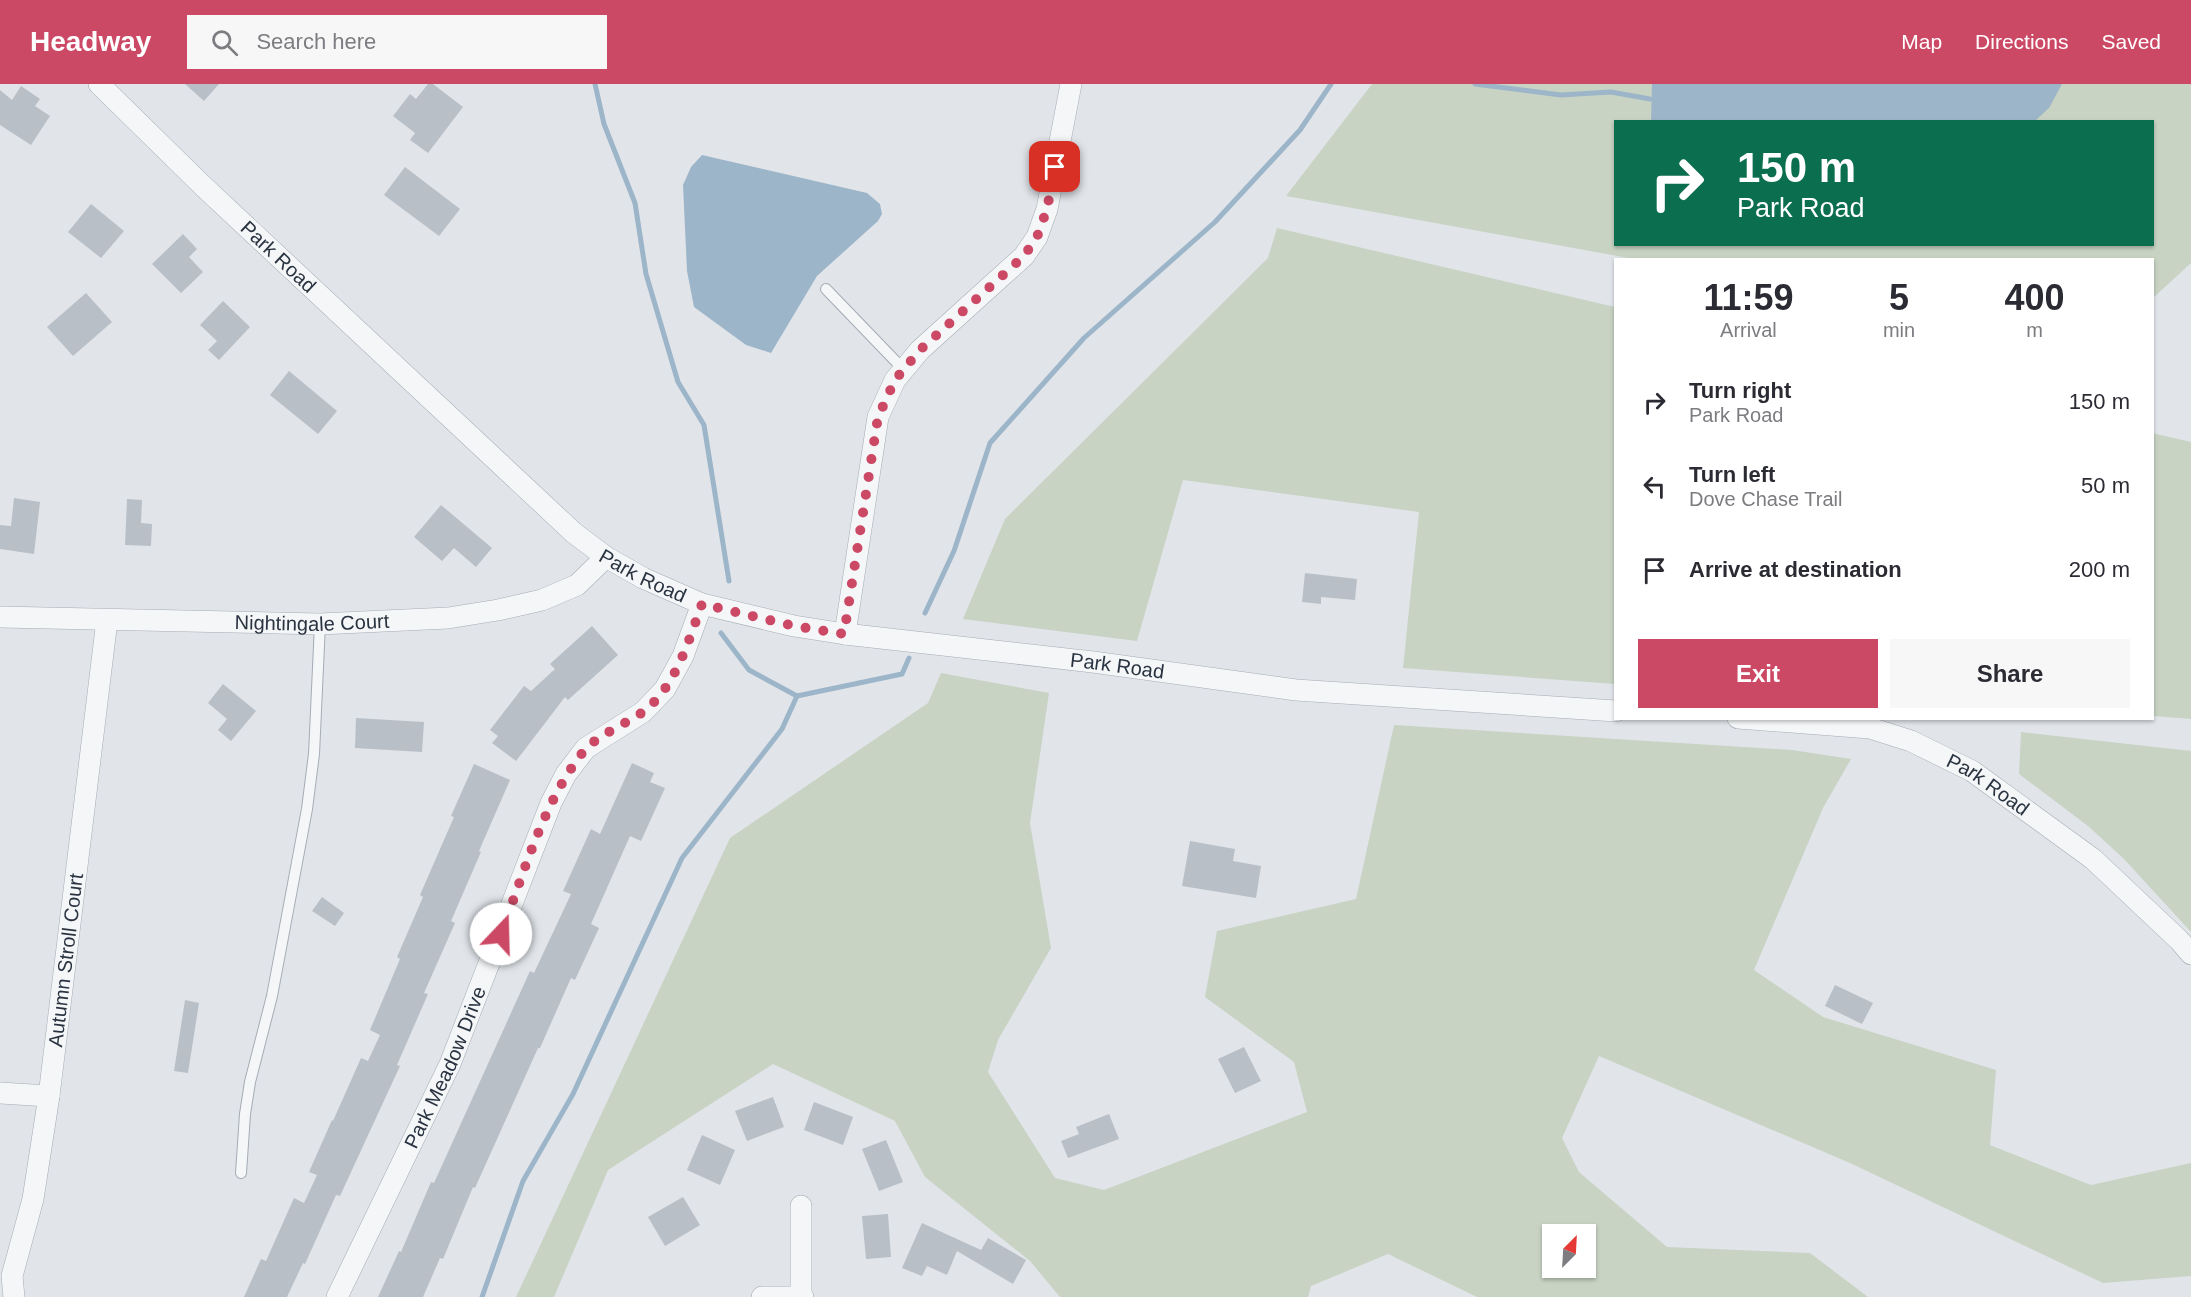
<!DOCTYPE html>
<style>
:root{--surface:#fff;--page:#f7f7f7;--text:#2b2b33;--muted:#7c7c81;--accent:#cc4965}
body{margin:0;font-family:Arial,sans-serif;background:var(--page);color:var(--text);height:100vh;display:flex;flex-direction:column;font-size:22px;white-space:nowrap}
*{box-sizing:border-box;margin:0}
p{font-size:20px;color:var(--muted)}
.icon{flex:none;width:33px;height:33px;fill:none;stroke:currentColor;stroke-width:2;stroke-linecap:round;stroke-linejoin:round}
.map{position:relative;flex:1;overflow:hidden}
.side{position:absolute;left:1614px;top:174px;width:540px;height:462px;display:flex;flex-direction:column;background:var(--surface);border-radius:0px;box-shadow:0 2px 4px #0004}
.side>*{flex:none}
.banner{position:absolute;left:1614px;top:36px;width:540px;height:126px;border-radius:0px;box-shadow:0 2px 4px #0004;background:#0b6e4f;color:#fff;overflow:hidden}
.needle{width:39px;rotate:24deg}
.tools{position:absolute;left:1542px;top:1140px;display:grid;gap:12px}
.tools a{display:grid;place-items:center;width:54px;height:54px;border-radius:0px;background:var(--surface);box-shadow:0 2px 4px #0004;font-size:30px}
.pin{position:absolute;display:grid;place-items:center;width:51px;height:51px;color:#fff;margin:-26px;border-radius:12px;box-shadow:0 3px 9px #0006}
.me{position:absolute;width:66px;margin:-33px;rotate:21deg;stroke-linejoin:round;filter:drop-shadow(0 0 4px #0008)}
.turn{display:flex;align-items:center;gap:21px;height:126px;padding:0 24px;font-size:27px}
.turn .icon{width:78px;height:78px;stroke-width:2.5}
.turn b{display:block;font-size:42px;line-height:51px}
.eta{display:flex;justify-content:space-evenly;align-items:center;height:102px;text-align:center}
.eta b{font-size:36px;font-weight:800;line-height:42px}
.primary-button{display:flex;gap:12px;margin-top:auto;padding:12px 24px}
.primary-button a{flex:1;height:69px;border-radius:0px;background:var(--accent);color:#fff;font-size:24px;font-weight:800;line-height:69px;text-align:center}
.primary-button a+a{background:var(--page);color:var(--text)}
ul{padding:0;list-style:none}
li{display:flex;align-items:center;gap:18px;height:84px;padding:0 24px}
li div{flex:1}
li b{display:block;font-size:22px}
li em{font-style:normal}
header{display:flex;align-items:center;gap:36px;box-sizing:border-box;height:84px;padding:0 30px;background:var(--accent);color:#fff}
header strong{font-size:28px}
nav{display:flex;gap:33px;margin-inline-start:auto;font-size:21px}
.search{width:420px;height:54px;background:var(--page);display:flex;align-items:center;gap:15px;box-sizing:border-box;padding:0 21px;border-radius:0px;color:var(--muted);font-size:22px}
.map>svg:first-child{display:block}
.green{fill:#c8d3c3;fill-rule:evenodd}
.water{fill:#9db5c9}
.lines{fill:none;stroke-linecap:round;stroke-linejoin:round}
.stream{stroke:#9db5c9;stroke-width:5}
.building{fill:#b9bfc6}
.lane-casing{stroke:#a6acb4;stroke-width:12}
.street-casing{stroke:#a6acb4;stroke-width:22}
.lane{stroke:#f4f6f8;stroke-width:10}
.street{stroke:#f4f6f8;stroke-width:21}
.route{stroke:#cc4965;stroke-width:10;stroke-dasharray:0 18}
.labels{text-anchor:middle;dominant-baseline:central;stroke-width:6;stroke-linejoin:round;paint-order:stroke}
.street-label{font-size:20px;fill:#2a3441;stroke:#f1f4f7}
</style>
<header>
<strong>Headway</strong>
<div class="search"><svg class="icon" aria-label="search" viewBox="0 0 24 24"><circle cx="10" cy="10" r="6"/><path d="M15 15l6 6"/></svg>Search here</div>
<nav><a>Map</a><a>Directions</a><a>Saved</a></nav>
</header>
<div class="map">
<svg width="2191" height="1213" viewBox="0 0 2191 1213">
<rect width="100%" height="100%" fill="#e1e5ea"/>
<g class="green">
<path d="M1372 0H2191V179L2153 214 2152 176 1634 175 1286 112ZM1616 38H2152V160H1616Z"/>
<path d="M1277 144 1615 223V600L1403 584 1419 428 1183 396 1137 557 963 535 1005 435 1268 174Z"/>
<path d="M2152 349 2191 358V635L2153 632Z"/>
<path d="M941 589 1049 609 1030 739 1051 864 998 956 988 988 1055 1094 1104 1106 1307 1028 1294 978 1205 913 1217 847 1356 815 1394 641 1792 666 1851 675 1823 724 1754 886 1823 933 1996 986 1990 1061 2091 1101 2191 1079V1192L2103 1199 1850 1079 1599 972 1562 1054 1579 1088 1667 1163 1810 1169 1868 1213H1477L1388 1170 1311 1202 1308 1213H1060L1030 1177 925 1093 895 1037 773 980 608 1086 554 1213H516L730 754 928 619ZM1552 1150H1586V1184H1552Z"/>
<path d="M2021 648 2191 667V848L2124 775 2088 742 2019 690Z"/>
</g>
<g class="water">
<path d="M1652 0H2062L2049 24 2035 37 1651 38Z"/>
<path d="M702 71 867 109 880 120 882 130 878 137 817 192 771 269 746 261 694 223 687 187 683 101 691 83Z"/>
</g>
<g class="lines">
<g class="stream">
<path d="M595 0 604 40 635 119 646 190 678 298 704 341 729 497"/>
<path d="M1475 0 1561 11 1611 8 1650 15"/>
<path d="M925 529 954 467 990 359 1084 254 1215 138 1300 46 1331 0"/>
<path d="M721 549 749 586 797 612 902 590 909 574"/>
<path d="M482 1213 523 1097 573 1010 682 774 782 645 797 612"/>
</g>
</g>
<g class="building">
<path d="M185 0H219L204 17Z"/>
<path d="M428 0H433L463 23 428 69 410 56 415 49 393 32 410 10 416 15Z"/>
<path d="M21 2 40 15 35 22 50 32 31 61 0 41V6L12 16Z"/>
<path d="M405 83 460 125 439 152 384 111Z"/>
<path d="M91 120 124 147 101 174 68 148Z"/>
<path d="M183 150 197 165 189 173 203 188 181 209 152 180Z"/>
<path d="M86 209 112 238 73 272 47 243Z"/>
<path d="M223 217 250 243 219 276 208 266 217 257 200 241Z"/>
<path d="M289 287 337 327 318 350 270 311Z"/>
<path d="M14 414 40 418 34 470 0 465V441L11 442Z"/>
<path d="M127 415 142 416 141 439 152 440 151 462 125 461Z"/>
<path d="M441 421 492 464 476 483 454 464 442 477 414 453Z"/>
<path d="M1305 489 1357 495 1355 516 1321 513V520L1302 518Z"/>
<path d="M592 542 618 571 568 616 565 613 516 677 492 659 498 652 490 646 524 602 531 607 555 585 550 580Z"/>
<path d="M223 600 256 627 231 657 218 646 227 635 208 619Z"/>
<path d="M356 634 424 638 422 668 355 664Z"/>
<path d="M632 679 654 689 650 698 665 704 641 757 630 752 591 840 599 844 575 896 571 894 540 964H538L475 1104 473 1103 443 1175 440 1174 423 1213H378L399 1167 401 1168 431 1098 434 1099 530 887 534 889 571 810 563 807 591 745 600 750Z"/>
<path d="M474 680 510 696 479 767 481 768 451 837 455 839 424 909 428 910 397 981 400 982 340 1112 336 1111 305 1180 303 1179 287 1213H244L261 1175 266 1177 294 1114 304 1119 317 1091 309 1088 332 1036 333 1037 361 974 368 977 380 951 370 946 400 875 397 873 423 813 420 811 454 733 451 732Z"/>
<path d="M1190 757 1235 765 1233 777 1261 782 1256 814 1182 802Z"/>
<path d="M322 813 344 829 335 842 312 827Z"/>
<path d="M1835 901 1873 919 1862 940 1825 922Z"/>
<path d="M185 916 199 919 188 989 174 987Z"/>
<path d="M1244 963 1261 997 1235 1009 1218 975Z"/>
<path d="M773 1013 784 1043 747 1057 735 1027Z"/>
<path d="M814 1018 853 1033 843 1061 804 1046Z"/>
<path d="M1109 1030 1119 1055 1068 1074 1061 1057 1079 1050 1076 1043Z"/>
<path d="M702 1051 735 1066 720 1101 687 1086Z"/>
<path d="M886 1056 903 1098 879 1107 862 1065Z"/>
<path d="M683 1113 700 1141 665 1162 648 1133Z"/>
<path d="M888 1130 891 1173 866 1175 862 1132Z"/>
<path d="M922 1139 981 1166 988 1154 1026 1176 1013 1200 957 1167 947 1191 927 1182 922 1192 902 1184Z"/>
</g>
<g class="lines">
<defs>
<g id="lane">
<path d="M826 205 904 286"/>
<path d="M241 1089 245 1030 250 998 272 912 307 725 314 670 320 540"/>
</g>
<g id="street">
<path id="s1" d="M99 0 203 102 574 449 606 473 643 494 702 520 794 542 845 550 1093 578 1296 606 1616 627"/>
<path id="s2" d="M0 533 320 540 448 534 498 526 542 516 577 501 606 473"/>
<path d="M845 550 878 333 895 296 920 266 1024 172 1037 153 1047 125 1071 0"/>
<path id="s3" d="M1738 634 1870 644 1911 657 1972 687 2093 775 2179 856 2191 870"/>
<path d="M0 1009 49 1012"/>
<path d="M801 1122V1213"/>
<path id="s4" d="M14 1213 12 1192 33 1115 49 1012 107 536"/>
<path id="s5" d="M337 1213 450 980 551 719 566 690 586 664 643 628 665 605 683 572 702 520"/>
<path d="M762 1213H803"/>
</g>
</defs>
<use href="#lane" class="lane-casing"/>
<use href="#street" class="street-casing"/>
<use href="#lane" class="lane"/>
<use href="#street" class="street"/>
</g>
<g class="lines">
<path class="route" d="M501 850C524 789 543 719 583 668 593 654 625 640 640 630 675 606 688 558 702 520L794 542 844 550 878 333 895 296 920 266 1024 172 1037 153 1047 125 1055 83"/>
</g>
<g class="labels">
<g class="street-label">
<text stroke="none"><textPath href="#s1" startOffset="249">Park Road</textPath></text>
<text stroke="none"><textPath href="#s1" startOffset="735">Park Road</textPath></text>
<text stroke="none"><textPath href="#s2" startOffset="312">Nightingale Court</textPath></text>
<text stroke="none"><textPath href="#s1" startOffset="1221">Park Road</textPath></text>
<text stroke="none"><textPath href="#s3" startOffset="264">Park Road</textPath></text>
<text stroke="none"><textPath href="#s4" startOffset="342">Autumn Stroll Court</textPath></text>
<text stroke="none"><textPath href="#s5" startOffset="254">Park Meadow Drive</textPath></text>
</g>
</g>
</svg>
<div class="tools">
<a><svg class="needle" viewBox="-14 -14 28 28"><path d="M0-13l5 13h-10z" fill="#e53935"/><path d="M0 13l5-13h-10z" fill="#7c7c81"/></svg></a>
</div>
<div class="pin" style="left:1055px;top:83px;background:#d93025"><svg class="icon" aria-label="arrive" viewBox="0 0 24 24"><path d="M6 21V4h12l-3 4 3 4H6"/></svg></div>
<svg class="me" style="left:501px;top:850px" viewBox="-20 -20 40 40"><circle r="19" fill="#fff"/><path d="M0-13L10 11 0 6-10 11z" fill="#cc4965"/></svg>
<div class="banner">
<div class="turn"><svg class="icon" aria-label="right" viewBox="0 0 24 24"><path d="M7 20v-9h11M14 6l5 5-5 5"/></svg><div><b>150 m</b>Park Road</div></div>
</div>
<section class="side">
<div class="eta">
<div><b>11:59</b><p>Arrival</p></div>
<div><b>5</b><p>min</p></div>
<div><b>400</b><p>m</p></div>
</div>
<ul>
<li><svg class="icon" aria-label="right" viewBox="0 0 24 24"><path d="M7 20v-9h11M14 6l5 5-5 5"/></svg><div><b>Turn right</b><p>Park Road</p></div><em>150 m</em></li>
<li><svg class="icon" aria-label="left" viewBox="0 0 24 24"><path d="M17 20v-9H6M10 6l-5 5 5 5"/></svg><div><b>Turn left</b><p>Dove Chase Trail</p></div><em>50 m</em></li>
<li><svg class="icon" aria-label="arrive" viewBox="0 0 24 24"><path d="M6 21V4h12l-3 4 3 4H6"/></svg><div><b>Arrive at destination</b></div><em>200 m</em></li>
</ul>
<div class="primary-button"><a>Exit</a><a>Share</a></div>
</section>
</div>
